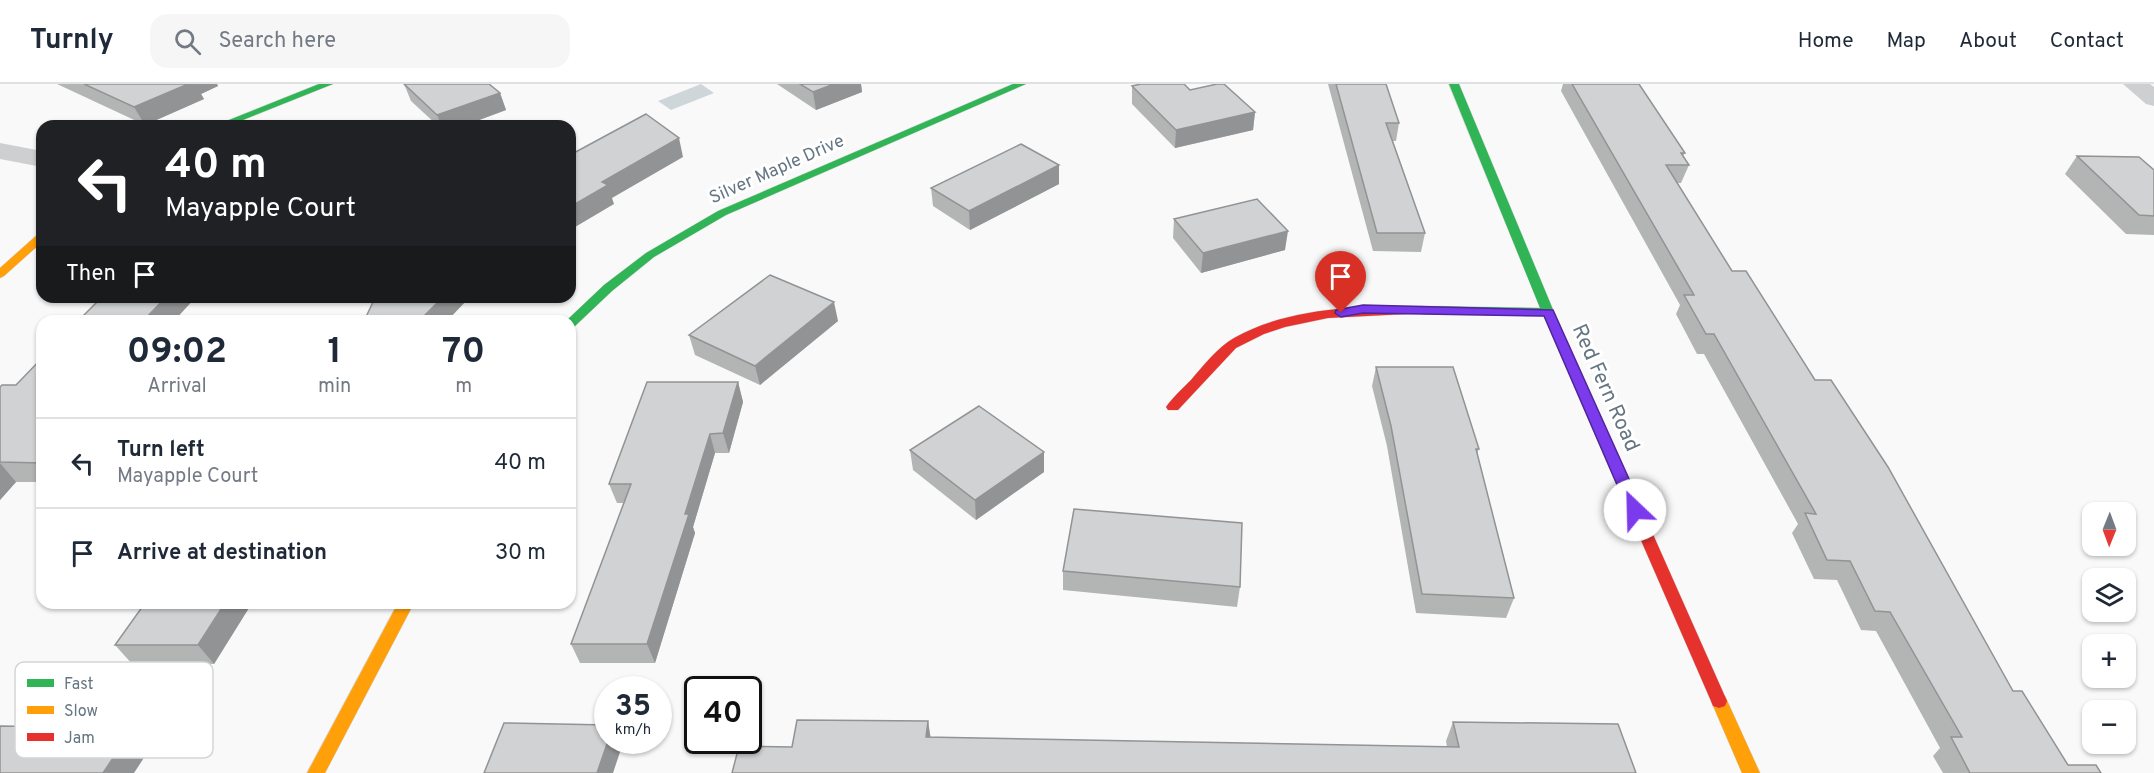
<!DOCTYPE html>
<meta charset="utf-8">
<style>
:root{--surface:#fff;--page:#f6f6f7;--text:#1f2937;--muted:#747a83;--line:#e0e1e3}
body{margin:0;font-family:Overpass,sans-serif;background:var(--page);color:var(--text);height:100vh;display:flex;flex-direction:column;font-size:22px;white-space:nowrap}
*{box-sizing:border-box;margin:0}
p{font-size:20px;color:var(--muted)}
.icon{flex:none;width:33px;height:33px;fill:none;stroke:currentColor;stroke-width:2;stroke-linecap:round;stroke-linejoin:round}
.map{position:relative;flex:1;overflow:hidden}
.sheet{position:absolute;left:36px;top:231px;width:540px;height:294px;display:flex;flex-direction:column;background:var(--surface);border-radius:18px;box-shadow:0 2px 4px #0004}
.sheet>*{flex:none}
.guide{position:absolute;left:36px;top:36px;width:540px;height:183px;border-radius:18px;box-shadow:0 2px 4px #0004;background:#202124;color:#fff;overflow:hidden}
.needle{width:39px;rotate:181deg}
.controls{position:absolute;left:2082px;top:418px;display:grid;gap:12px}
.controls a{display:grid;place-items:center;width:54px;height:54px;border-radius:12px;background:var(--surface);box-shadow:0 2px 4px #0004;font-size:30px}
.speed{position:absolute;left:594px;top:592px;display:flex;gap:12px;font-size:30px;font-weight:700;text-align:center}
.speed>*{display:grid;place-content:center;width:78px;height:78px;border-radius:50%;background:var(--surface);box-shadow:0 2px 4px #0004;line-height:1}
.speed small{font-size:15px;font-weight:400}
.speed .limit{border:3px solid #111;border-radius:9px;background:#fff;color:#111}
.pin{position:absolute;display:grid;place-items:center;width:51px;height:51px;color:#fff;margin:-62px -26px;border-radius:50% 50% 50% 0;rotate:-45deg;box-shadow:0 0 6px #0007}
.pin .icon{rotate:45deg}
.me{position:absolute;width:66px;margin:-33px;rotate:336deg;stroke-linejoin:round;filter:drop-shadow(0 0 4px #0008)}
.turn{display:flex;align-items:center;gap:21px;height:126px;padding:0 30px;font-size:27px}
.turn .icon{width:78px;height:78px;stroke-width:2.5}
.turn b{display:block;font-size:42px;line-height:51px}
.then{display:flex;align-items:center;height:57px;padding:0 30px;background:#0003;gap:12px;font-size:22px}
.eta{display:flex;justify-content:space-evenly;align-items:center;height:102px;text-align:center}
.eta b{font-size:36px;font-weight:700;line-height:42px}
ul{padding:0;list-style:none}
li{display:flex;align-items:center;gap:18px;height:90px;padding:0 30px;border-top:2px solid var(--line)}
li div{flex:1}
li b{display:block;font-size:22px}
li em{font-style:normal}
header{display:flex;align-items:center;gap:36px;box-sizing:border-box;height:84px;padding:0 30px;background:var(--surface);border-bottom:2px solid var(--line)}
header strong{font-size:28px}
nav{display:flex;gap:33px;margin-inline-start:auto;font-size:21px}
.search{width:420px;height:54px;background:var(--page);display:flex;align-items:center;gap:15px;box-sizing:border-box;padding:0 21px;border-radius:18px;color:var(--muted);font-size:22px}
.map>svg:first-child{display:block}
.water{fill:#ced6d9}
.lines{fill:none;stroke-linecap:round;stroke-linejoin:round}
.fast-casing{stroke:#d5d6d7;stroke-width:1}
.slow-casing{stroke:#d5d6d7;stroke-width:1}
.jam-casing{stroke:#d5d6d7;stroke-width:1}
.street{fill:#cecfd0;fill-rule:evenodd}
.fast{fill:#30b455;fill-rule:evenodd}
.slow{fill:#ff9f0a;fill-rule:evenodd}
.jam{fill:#e5322d;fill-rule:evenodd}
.wall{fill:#b3b5b5}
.shaded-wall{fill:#929394}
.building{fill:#d0d2d3;stroke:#929394;stroke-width:1.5}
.route{fill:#7c3aed;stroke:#51269a;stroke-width:1.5}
.labels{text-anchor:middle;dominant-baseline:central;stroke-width:6;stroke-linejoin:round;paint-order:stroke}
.far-street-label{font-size:18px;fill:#657683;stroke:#fff}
.street-label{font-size:21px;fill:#657683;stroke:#fff}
.key{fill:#fff;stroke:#d1d6da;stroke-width:1.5}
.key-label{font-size:16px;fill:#657683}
</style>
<header>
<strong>Turnly</strong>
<div class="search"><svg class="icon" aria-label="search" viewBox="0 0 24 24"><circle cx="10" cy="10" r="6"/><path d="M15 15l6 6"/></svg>Search here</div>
<nav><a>Home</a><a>Map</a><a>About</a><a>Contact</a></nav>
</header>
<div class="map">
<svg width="2154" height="689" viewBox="0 0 2154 689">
<rect width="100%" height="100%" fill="#f9f9f9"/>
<path class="water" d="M701 0 714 9 671 26 658 17Z"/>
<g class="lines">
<defs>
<g id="fast">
<path d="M319 0H333L228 42H214Z"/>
<path d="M1013 0H1026L726 131 654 173 612 207 574 243 570 244V237H566L604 201 646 169 718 127Z"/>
<path d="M1449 0H1459L1554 228 1620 376 1618 379H1608L1606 376 1544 232 1422 230 1416 226 1422 222 1540 224Z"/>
</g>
<g id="slow">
<path d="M42 149V158L4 192 0 194V184L38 150Z"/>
<path d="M398 519H414L325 689H307Z"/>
<path d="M1719 610 1725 612 1760 689H1742L1711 617 1713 612Z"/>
</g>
<g id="jam">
<path d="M1422 222 1428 226 1426 229 1328 234 1285 243 1264 250 1236 264 1178 326H1168L1166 323C1173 313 1183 304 1191 296 1203 282 1217 264 1234 254 1289 223 1360 222 1422 222Z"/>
<path d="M1613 371 1620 376 1727 617 1725 622 1719 624 1713 622 1711 617 1606 376Z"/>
</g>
</defs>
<use href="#fast" class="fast-casing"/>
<use href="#slow" class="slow-casing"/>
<use href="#jam" class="jam-casing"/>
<g class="street">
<path d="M2123 0H2150L2154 3V22L2146 20Z"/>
<path d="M0 59 42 67V83L0 75Z"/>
</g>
<use href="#fast" class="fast"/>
<use href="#slow" class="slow"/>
<use href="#jam" class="jam"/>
</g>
<g class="wall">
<path d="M57 0H217L218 2 201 10 204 15 145 41Z"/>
<path d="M404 0 500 9 506 26 463 42H438L411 17Z"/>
<path d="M777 0H861L862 8 816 26Z"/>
<path d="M1328 0H1386L1399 39 1396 57H1393L1425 149 1421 168 1373 167Z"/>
<path d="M1563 0H1639L1685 69 1683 72 1689 81 1681 99H1677L1732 187 1815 296 2013 607 2068 681 2101 689H1943L1933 672 1940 664 1876 547 1861 546 1837 496 1814 495 1792 449 1798 440 1704 270H1697L1676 230 1680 221 1561 7Z"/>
<path d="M1132 2 1190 6 1255 28 1253 46 1175 64 1132 20Z"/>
<path d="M2077 72 2154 86V151L2126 150 2065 90Z"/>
<path d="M1059 81V100L970 146 933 122 931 104Z"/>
<path d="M1174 135 1285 166 1201 189 1173 154Z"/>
<path d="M838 237 760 301 695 271 689 251Z"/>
<path d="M42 274V398H16L0 416V303L16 301Z"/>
<path d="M1376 283 1479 365 1477 369 1514 514 1506 534 1416 529 1387 362 1372 302Z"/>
<path d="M738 298 743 318 729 369H715L693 443 695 449 655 579H580L571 560 624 419H617L609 400Z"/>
<path d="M910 366 1044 388 976 436 913 386Z"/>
<path d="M1063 487 1240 503 1237 523 1063 506Z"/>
<path d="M252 519 214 580 133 581 115 561Z"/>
<path d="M928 637 930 653 1447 663 1446 657 1453 638 1636 689 792 663Z"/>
</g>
<g class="shaded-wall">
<path d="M188 0H217L218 2 201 10 204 15 145 41 134 23Z"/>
<path d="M834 0H861L862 8 816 26 813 8Z"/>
<path d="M500 9 506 26 463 42H442L437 31Z"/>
<path d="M1255 28 1253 46 1175 64 1176 46Z"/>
<path d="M679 54 683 73 612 114 614 120 570 146V123L602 98Z"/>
<path d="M1059 81V100L970 146 969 127Z"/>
<path d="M1288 147 1285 166 1201 189 1203 169Z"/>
<path d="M166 213H196L174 237H143Z"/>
<path d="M443 213H470L447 237H419Z"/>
<path d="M834 218 838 237 760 301 755 282Z"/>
<path d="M738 298 743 318 729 369 723 349Z"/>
<path d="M710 350 715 369 693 443 695 449 655 579 647 560 685 430Z"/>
<path d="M1044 368V388L976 436 975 416Z"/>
<path d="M0 379 16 398 0 416Z"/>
<path d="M225 519H252L214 580 198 561Z"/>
<path d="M928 637 931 656 926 653Z"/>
<path d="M133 644 151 663 134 689H103Z"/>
<path d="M608 657H621L623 659 613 689H597Z"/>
</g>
<g class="building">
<path d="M84 0H188L134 23Z"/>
<path d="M404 0H489L500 9 437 31Z"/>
<path d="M800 0H834L813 8Z"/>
<path d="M1141 0H1184L1190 6 1217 0H1224L1255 28 1176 46 1132 2Z"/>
<path d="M1336 0H1386L1399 39H1386L1425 149H1377Z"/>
<path d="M1572 0H1639L1685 69H1681L1689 81H1666L1732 187H1746L1815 296H1831L1888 383 2013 607H2022L2068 681H2096L2101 689H1970L1951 653H1962L1890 528 1875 527 1850 477 1827 476 1805 429 1816 430 1714 250H1706L1684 211H1694Z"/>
<path d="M646 30 679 54 602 98 608 101 570 123V71Z"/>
<path d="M1021 60 1059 81 969 127 931 104Z"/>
<path d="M2077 72 2139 73 2154 86V132L2139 131Z"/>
<path d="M1257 115 1288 147 1203 169 1174 135Z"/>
<path d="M770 191 834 218 755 282 689 251Z"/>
<path d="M102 213H166L143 237H78Z"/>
<path d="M376 213H443L419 237H364L374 216Z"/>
<path d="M42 274V379L0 378V303L2 301H16Z"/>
<path d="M1376 283H1453L1479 365H1476L1514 514 1422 510 1391 342Z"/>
<path d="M647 298H738L723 349 710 350 685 430H689L647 560H571L631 400H609Z"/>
<path d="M979 322 1044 368 975 416 910 366Z"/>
<path d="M1074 425 1242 439 1240 503 1063 487Z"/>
<path d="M145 519H225L198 561H115Z"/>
<path d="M797 636 928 637 926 653 1459 663 1453 638 1618 640 1636 689H732L739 662 792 663Z"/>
<path d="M504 639 608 641V657L597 689H484Z"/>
<path d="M0 642 133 644 103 689H0Z"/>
</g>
<path class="route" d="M1363 221 1553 226 1643 426 1640 430H1630L1628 426 1544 232 1363 229 1341 233 1335 229 1336 226Z"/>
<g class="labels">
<g class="far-street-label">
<text transform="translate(777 86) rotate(-24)">Silver Maple Drive</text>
</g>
<g class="street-label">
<text transform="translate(1605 304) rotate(66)">Red Fern Road</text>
</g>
</g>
<rect x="15" y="578" width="198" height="96" rx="9" class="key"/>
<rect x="27" y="595" width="27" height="8" fill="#30b455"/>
<rect x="27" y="622" width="27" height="8" fill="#ff9f0a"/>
<rect x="27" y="649" width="27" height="8" fill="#e5322d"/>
<g class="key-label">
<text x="64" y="605">Fast</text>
<text x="64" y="632">Slow</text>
<text x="64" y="659">Jam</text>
</g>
</svg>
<div class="controls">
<a><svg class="needle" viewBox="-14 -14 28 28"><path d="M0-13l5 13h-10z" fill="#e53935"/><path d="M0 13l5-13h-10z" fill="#747a83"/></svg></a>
<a><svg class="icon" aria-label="layers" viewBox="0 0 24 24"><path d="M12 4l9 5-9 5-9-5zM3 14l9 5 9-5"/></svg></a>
<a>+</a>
<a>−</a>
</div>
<div class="speed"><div>35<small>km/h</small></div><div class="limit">40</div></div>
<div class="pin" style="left:1341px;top:229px;background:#d93025"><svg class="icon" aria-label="arrive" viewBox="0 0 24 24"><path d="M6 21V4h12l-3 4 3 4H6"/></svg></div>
<svg class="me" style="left:1635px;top:426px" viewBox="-20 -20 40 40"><circle r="19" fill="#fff"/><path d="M0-13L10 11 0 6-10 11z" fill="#7c3aed"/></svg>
<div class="guide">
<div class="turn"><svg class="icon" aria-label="left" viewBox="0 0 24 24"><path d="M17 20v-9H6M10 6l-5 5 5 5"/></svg><div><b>40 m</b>Mayapple Court</div></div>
<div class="then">Then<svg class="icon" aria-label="arrive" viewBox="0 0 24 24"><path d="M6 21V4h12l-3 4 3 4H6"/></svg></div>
</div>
<section class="sheet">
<div class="eta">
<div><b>09:02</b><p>Arrival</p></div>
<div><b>1</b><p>min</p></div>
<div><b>70</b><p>m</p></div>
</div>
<ul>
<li><svg class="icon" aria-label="left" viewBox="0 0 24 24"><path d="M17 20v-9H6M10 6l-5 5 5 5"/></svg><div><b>Turn left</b><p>Mayapple Court</p></div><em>40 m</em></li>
<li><svg class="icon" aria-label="arrive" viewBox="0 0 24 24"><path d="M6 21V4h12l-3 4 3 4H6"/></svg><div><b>Arrive at destination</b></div><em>30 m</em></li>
</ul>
</section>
</div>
